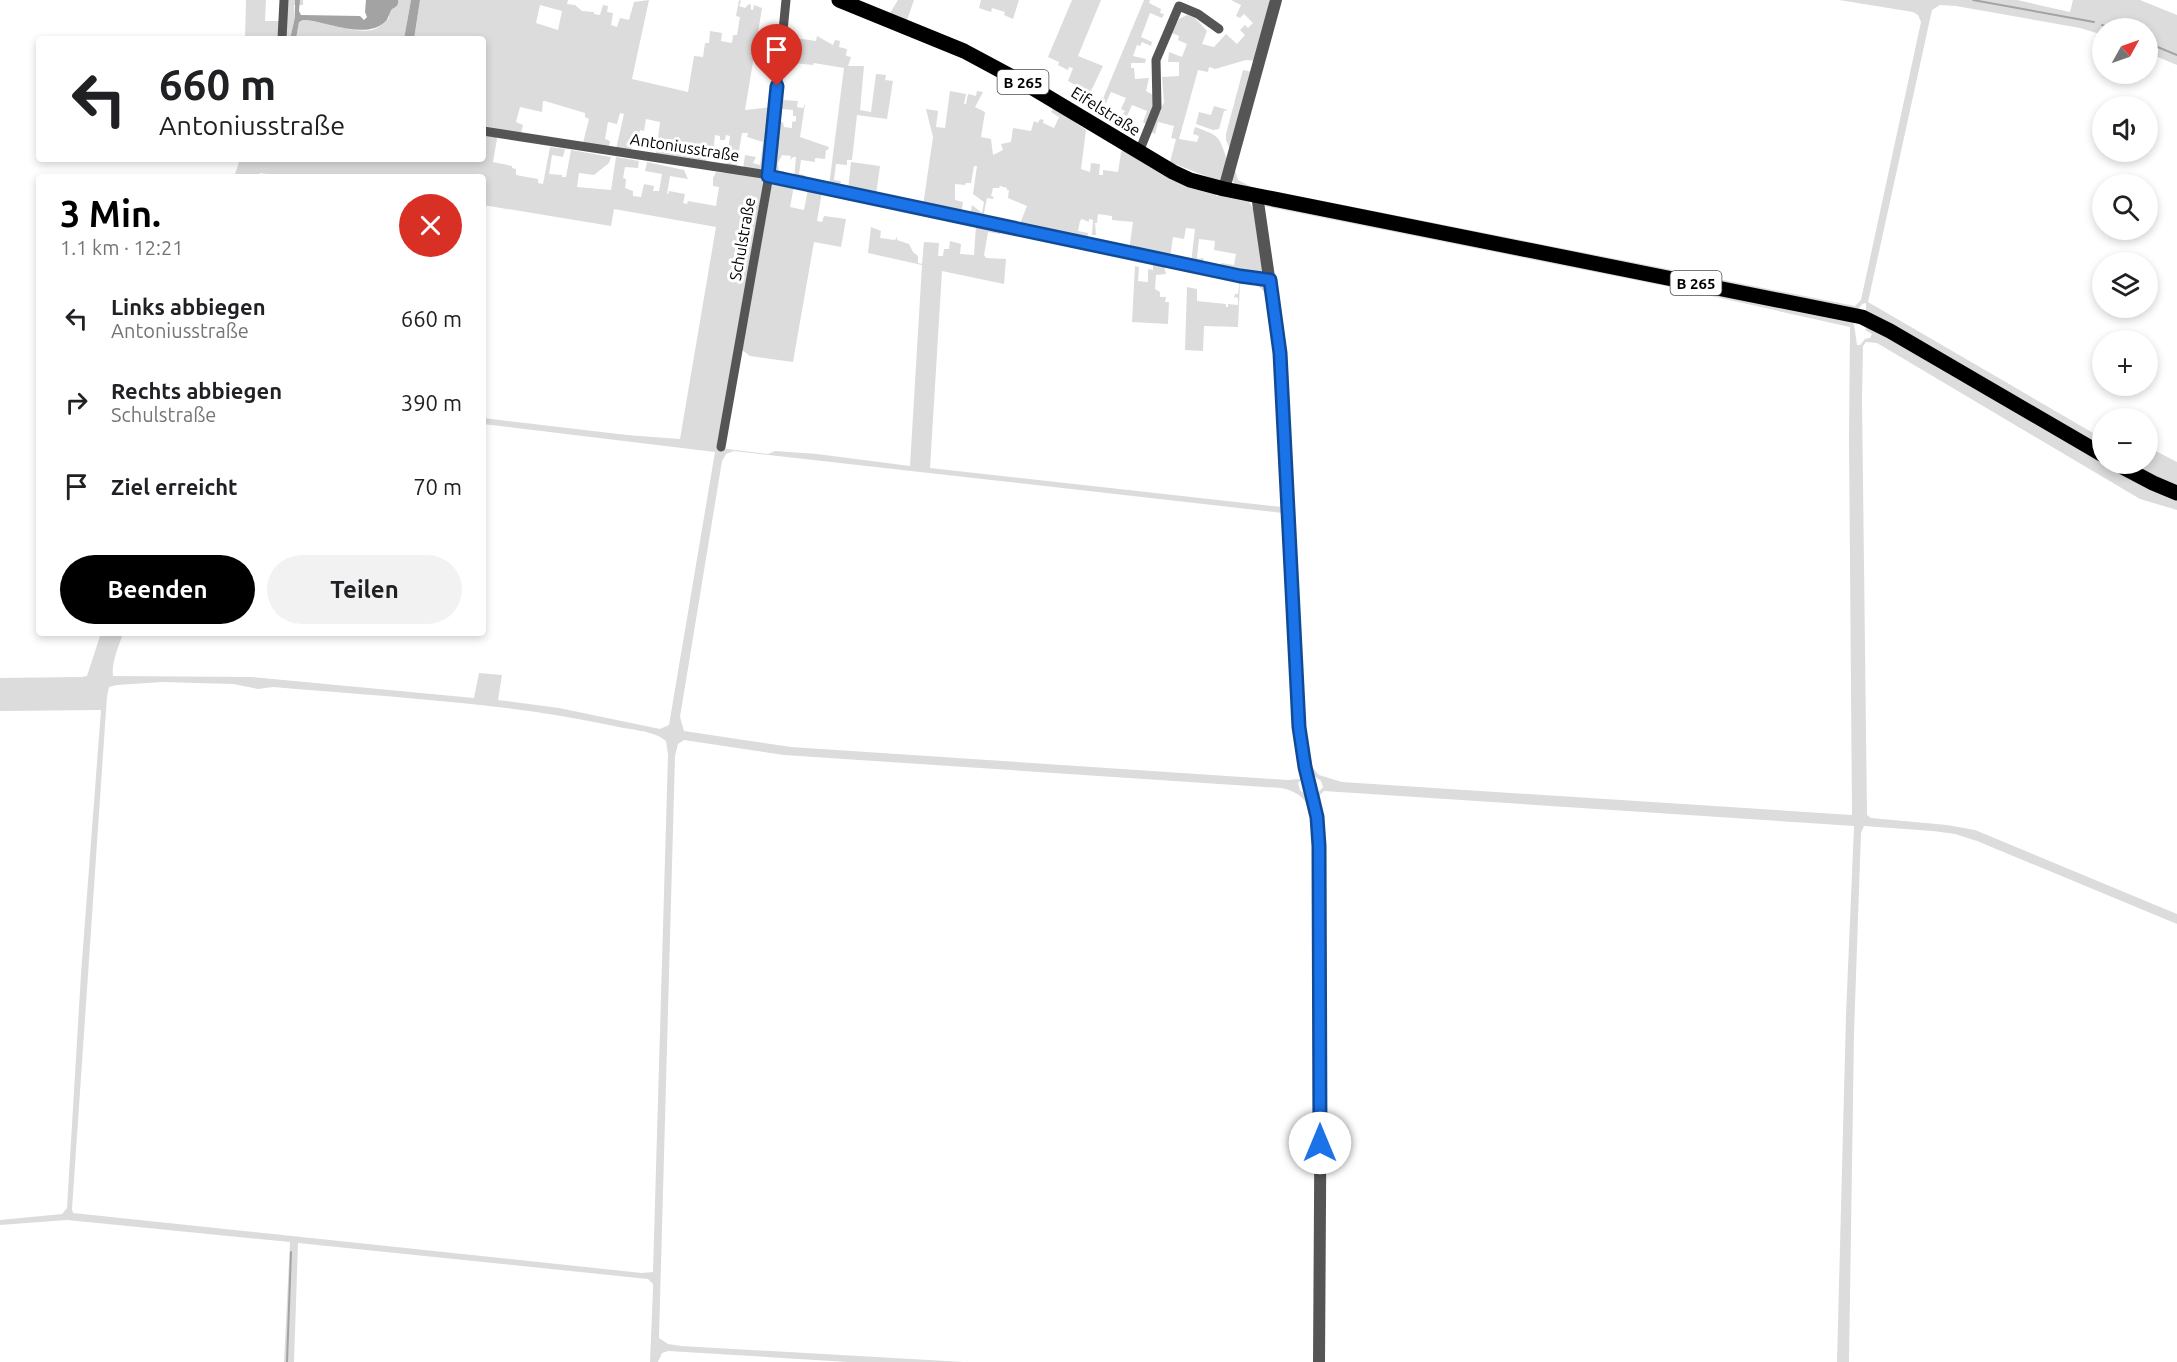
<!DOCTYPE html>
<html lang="de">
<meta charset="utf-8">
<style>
:root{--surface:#fff;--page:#f2f2f2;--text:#202124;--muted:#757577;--accent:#000}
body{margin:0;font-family:Ubuntu,sans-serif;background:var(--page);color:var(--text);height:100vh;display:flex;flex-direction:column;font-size:22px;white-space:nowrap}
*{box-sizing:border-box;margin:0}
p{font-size:20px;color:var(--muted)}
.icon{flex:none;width:33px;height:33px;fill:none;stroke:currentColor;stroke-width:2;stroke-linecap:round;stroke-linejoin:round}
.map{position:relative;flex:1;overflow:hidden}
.drawer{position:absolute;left:36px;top:174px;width:450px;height:462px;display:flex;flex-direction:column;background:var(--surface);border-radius:6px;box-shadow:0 3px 9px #0003}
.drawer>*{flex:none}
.top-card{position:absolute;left:36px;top:36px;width:450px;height:126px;border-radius:6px;box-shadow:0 3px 9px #0003;background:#fff;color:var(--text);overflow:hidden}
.needle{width:39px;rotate:50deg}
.controls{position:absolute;left:2092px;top:18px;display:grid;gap:12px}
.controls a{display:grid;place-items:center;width:66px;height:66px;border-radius:50%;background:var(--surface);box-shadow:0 3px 9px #0003;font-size:30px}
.pin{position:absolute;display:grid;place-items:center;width:51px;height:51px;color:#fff;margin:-62px -26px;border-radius:50% 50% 50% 0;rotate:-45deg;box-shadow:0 0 6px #0007}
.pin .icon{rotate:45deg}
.me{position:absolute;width:66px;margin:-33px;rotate:0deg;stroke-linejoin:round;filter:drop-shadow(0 0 4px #0008)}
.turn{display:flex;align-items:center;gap:21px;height:126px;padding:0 24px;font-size:27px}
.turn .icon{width:78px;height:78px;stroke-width:2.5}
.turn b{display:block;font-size:42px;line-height:51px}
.round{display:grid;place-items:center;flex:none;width:63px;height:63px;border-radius:32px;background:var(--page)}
.summary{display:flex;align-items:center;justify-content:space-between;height:102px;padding:0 24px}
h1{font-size:36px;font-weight:600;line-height:45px;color:var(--accent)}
.cta{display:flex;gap:12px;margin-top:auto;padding:12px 24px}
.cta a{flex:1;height:69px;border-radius:36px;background:var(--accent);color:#fff;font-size:24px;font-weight:600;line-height:69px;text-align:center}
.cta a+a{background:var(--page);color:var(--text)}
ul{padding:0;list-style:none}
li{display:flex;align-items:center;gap:18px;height:84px;padding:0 24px}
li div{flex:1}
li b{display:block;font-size:22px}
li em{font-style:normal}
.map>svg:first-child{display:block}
.green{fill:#dcdcdc;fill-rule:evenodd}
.water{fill:#a3a3a3}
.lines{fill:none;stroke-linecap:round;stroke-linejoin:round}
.stream{stroke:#a3a3a3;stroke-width:2}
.minor{stroke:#555;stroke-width:9}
.tertiary{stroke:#555;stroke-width:12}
.primary{stroke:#000;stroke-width:15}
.route-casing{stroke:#114b97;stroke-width:15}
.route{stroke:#1a73e8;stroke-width:10}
.labels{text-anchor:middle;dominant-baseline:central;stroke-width:6;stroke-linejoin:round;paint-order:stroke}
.shield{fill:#fff;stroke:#4c4c4c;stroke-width:1.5}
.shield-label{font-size:15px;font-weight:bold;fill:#000}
.street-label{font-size:16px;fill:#000;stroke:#fff}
</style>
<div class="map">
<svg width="2177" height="1362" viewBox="0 0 2177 1362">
<rect width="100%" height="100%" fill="#fff"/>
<g class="green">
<path d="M246 0H266L265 21H281L280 39H245Z"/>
<path d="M286 0H303V5H294L295 17 290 39H284Z"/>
<path d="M398 0H411L404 39H296L299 22 303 20C323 21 354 34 372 30 379 28 384 23 389 18V14Z"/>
<path d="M420 0H568L567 4 575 5 582 11 594 12V14L600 15 603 5 608 6 607 12 613 13 611 25 617 27 620 18 629 20 634 2 649 0 632 79 688 92 694 56 703 57 705 43H709L710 31 722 33 721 41 732 43 733 35H737L740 17 736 16 739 0 741 1 739 6 745 8 749 4 751 5V10H753L754 5 762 8 745 110 772 107 766 165 759 171 743 169 745 155 756 157 753 163 760 165 763 142 747 137 748 133H742L736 168 726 166 730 136 726 135 725 140H720V136L715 135 713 153H708L706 163 656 155 660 122 646 119 644 131 640 130 637 145H632L631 151 616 149 624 114 620 113 617 124 608 122 605 139 610 141 609 146 606 147 583 143 589 119 585 117V113L545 101H543L542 112 520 107 516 122 523 125 521 133 483 130V39H414ZM540 5 562 11 558 30 536 23Z"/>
<path d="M898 0H914L907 20 890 13Z"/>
<path d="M981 0H1019L1013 19 1004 15 1005 12 992 8 991 12 979 8Z"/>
<path d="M1072 0H1101L1078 56 1103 66 1090 93 1068 81 1073 68 1069 67 1068 70 1058 65 1059 62 1048 57Z"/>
<path d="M1144 0H1150L1149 3 1161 9 1160 13 1164 14 1162 18 1150 13 1141 37 1152 42 1151 46 1142 42 1140 46 1137 45 1133 56 1146 59 1145 63H1131V68H1134L1135 79 1149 78 1146 91 1153 95 1154 106 1146 124 1143 122 1147 111 1132 105 1127 116 1123 114 1125 111 1121 109 1126 98 1111 92 1106 103 1102 101Z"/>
<path d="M1231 0H1269L1270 3 1257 61 1246 60 1215 69 1209 67 1208 72 1198 70 1179 139 1197 142 1199 136 1193 134 1195 127C1224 137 1218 138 1229 164L1220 181 1208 179V177L1170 162 1176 139 1171 138 1174 126 1158 122 1155 134 1151 132 1164 102 1162 77 1179 76V62H1168L1169 52 1182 57 1187 44 1178 40 1179 36 1172 33 1179 19 1187 15 1195 18 1207 31 1202 44 1214 47 1226 34 1237 44 1245 35 1240 30 1245 25 1248 28 1253 23 1244 14 1240 18 1236 16 1241 5Z"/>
<path d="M1839 0H2017L2070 12 2073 0H2140L2177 15V65L2148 53V28H2103V35L2080 28 1956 6 1940 5 1932 10 1868 302 2100 437 2103 428V450L1866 312V303L1862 304 1858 310 1235 184 1231 178 1235 170 1238 180 1252 187 1855 306 1861 300 1921 22 1918 15 1913 12Z"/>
<path d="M817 36 833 45 835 40 840 41 839 47 847 49 846 56 851 57 848 66H864L860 110 871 112 876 74 886 75 885 80 893 81 887 119 857 115 852 160H847V165L836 164 834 180 841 181 839 188 829 186 844 68 814 63 813 65 794 63V60L786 59 788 37 816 41Z"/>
<path d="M1243 70 1252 72 1230 149 1226 140V134Z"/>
<path d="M950 91 966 94 964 104H966L968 94 976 96 977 91 983 92 975 107 985 112 981 137 991 139 993 155 1003 150 1001 144 1011 142 1013 128 1031 131 1034 121 1038 123 1040 119 1043 120 1044 119 1043 123 1054 128 1059 117 1051 112 1053 107 1086 130 1081 169 1090 172 1091 163 1100 164 1099 175H1103V170L1118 172 1121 153 1123 148 1216 192V196H1218L1219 192 1248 200 1254 210 1264 273 1260 276 1221 270V263L1234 265 1236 254 1214 250 1215 241 1199 239 1197 257 1198 259 1203 258 1205 266 1191 263 1195 229 1186 228 1184 239 1173 237 1170 259 1129 250 1133 222 1112 220V216L1098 214 1097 223H1095L1096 235H1092L1093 220 1089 219V222L1082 219 1080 221 1078 231 1088 233 1087 241 1019 226 1027 206 1008 198 1009 190H1007V188L1000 186 999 188H993L991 196 994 197 993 199 987 198 984 213 987 220 970 216 972 205 982 213 984 202 973 194 977 166H974L971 183H966L965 185 955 184V200L963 202 961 214 923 206 933 137 926 109 938 111 936 127 945 128Z"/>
<path d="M783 100 798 101 797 107 803 108 805 104 800 137 829 147 828 150H826L825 159 815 158V162L801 160 799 174 805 175 804 180 794 178 796 157H793L790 160 791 156 782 155 778 163 779 171H784L783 176 778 175 775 170 779 122H783L784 127 792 128V122L796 121V116H793V110L781 109Z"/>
<path d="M1214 106 1228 110 1224 111 1219 129 1213 130 1196 124 1199 112 1211 115Z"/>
<path d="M483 135 496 137 497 139 493 162 512 166V168L516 169V175L538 179V183L543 184 550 147 565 149 563 157 552 155 549 174 562 175V177H566L571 150 611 157 609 163 594 175 579 173 577 187 611 190 616 157 639 161 638 168 625 167 623 178 626 179 625 188 633 191V196L641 197 644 184 654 186 653 191H659L662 174 645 171 647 162 684 170 688 179 670 176 667 194H668L669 191 685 194 683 203 687 204 688 201 716 206 719 187 713 186V178L716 172 725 173 726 171 760 176 763 182 719 448 768 454 775 451 817 454 910 466 922 265 868 253 871 227 881 231 880 238 895 240 897 237V240L909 244 913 252 918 256V263L922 264 924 242 939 243 938 256H943L944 249H949L950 241 961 244 960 254 974 255 976 225 1000 230V234L988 232 984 255 986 258 1006 259 1004 284 942 271 930 468 1282 507 1275 349 1266 295C1259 284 1253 282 1240 281L1238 327 1204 326 1203 351 1185 350 1187 287 1197 289V301L1226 304V307H1228V304L1238 305V298L1234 297 1235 294H1238L1240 279 1263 283 1266 285 1278 353 1303 777 1298 783 1300 790 1306 795 1312 805 1317 906 1314 1362V856C1312 825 1318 795 1281 788L784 755 684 740 678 744 675 756 659 1338 668 1344 681 1346 964 1362H848L668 1351 662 1353 658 1362H650L653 1288V1284L648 1279 298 1243 294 1362H284L290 1242 67 1220 0 1225V1220L62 1214 67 1208 81 974 101 710 0 711V678L82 677 87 676 101 633H123C119 646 111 663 113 676L252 677 474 698 479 673 502 675 498 700 559 708 660 729 669 725 715 452 483 424V418L627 435 680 439 716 227 614 209 611 226 483 205V177H289L260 173 258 177H234L240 159H483ZM734 451 1283 513 1292 710 1295 743 1301 770 1300 779 1288 780 791 747 684 731 680 717 722 461 726 454ZM162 682 233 684 258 689 273 687C386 697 502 702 614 726 630 730 653 730 666 741L668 755 653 1272 642 1273 73 1213 72 1209 107 696 109 687 117 685Z"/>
<path d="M851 162 880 166 876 195 848 190Z"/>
<path d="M772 182 794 186 790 207 804 210 808 189 822 192 817 221 822 222 824 216 846 219 841 247 814 242 793 362 750 356 742 350Z"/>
<path d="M1266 203 1847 318 1854 324 1857 345H1860L1865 339 1870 338 1872 334 1865 330 1868 325 2103 460V464H2108L2146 485 2177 497V510L2140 499 1877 343 1866 342 1863 346 1862 399 1867 815 1871 818 1947 825 1975 830 2177 914V924L1977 841 1955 834 1933 831 1864 826 1861 833 1854 1033 1849 1362H1837L1846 1015 1854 826 1324 791 1320 795 1323 823 1317 794 1323 787 1321 781 1313 775 1306 757 1267 229 1284 330 1304 723 1313 768 1319 775 1342 782 1852 815 1849 438 1850 327 1680 289 1264 206 1263 208Z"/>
<path d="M1153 264 1164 266 1166 274 1156 275 1155 289 1160 292V297H1166L1165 302H1169L1168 324 1132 322 1135 266 1139 267 1138 281 1148 282V269L1153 270Z"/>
<path d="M2148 447 2177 462V488L2126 464H2148Z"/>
</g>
<g class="water">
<path d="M295 0H300L299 11 301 15 360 16 364 20 367 17 365 12 366 0H398C399 5 396 7 392 9 389 13 389 17 386 21 366 41 328 21 303 20L299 22 296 39H290L295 17Z"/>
<path d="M411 0H420L414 39H404Z"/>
</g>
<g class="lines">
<g class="stream">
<path d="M1973 0 2094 22"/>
<path d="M2102 25 2111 28"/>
<path d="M2148 43 2177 55"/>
<path d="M287 1362 291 1252"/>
</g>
<g class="minor">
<path d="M282 39 284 0"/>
<path d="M483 131 769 175 1240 276 1270 280"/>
<path d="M1139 152 1157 107 1156 60 1179 6 1198 14 1219 29"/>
<path d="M721 447 769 175 786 0"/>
</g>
<g class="tertiary">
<path d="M1224 189 1276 0"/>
<path d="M1257 195 1280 353 1299 727 1305 767 1317 817 1319 846 1321 1044 1319 1362"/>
</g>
<g class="primary">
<path d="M839 0 964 51 1031 87 1173 172 1190 180 1224 189 1862 317 1890 331 2103 455"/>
<path d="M2117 464 2153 483 2177 493"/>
</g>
</g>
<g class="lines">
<defs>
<path id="route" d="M777 86 768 176 1240 276 1270 280 1280 353 1299 727 1305 767 1317 817 1319 846 1320 1143"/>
</defs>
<use href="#route" class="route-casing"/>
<use href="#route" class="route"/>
</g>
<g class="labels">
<g class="shield">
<rect x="997.5" y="70" width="51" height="24" rx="4.5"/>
<rect x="1670.5" y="271" width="51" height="24" rx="4.5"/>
</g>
<g class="shield-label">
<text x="1023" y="82">B 265</text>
<text x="1696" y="283">B 265</text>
</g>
<g class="street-label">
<text transform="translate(1106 111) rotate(32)">Eifelstraße</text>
<text transform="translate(685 147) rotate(9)">Antoniusstraße</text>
<text transform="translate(742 239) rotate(-80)">Schulstraße</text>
</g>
</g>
</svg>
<div class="controls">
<a><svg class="needle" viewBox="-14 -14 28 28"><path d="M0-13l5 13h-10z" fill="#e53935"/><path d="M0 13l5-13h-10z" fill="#757577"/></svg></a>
<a><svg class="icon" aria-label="sound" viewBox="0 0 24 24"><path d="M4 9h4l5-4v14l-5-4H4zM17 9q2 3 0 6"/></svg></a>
<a><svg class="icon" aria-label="search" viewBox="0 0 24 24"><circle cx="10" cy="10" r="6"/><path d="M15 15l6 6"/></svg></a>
<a><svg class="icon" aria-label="layers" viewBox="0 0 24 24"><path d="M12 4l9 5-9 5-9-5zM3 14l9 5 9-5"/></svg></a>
<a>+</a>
<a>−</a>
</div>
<div class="pin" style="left:777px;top:86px;background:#d93025"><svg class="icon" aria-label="arrive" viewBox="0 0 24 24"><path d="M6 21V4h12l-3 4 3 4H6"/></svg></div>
<svg class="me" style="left:1320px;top:1143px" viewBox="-20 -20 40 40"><circle r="19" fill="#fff"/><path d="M0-13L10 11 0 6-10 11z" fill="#1a73e8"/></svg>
<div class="top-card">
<div class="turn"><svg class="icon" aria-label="left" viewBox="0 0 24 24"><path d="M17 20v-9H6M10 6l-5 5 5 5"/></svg><div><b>660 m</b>Antoniusstraße</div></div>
</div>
<section class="drawer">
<div class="summary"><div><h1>3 Min.</h1><p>1.1 km · 12:21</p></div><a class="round" style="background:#d93025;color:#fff"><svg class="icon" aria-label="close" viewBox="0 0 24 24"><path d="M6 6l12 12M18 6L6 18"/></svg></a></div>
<ul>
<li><svg class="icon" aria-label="left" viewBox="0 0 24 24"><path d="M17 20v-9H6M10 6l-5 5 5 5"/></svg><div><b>Links abbiegen</b><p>Antoniusstraße</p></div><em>660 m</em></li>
<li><svg class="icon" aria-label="right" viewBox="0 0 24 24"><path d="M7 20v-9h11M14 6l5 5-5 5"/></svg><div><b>Rechts abbiegen</b><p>Schulstraße</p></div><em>390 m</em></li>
<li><svg class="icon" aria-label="arrive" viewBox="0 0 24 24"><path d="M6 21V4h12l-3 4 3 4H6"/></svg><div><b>Ziel erreicht</b></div><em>70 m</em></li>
</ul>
<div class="cta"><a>Beenden</a><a>Teilen</a></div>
</section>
</div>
